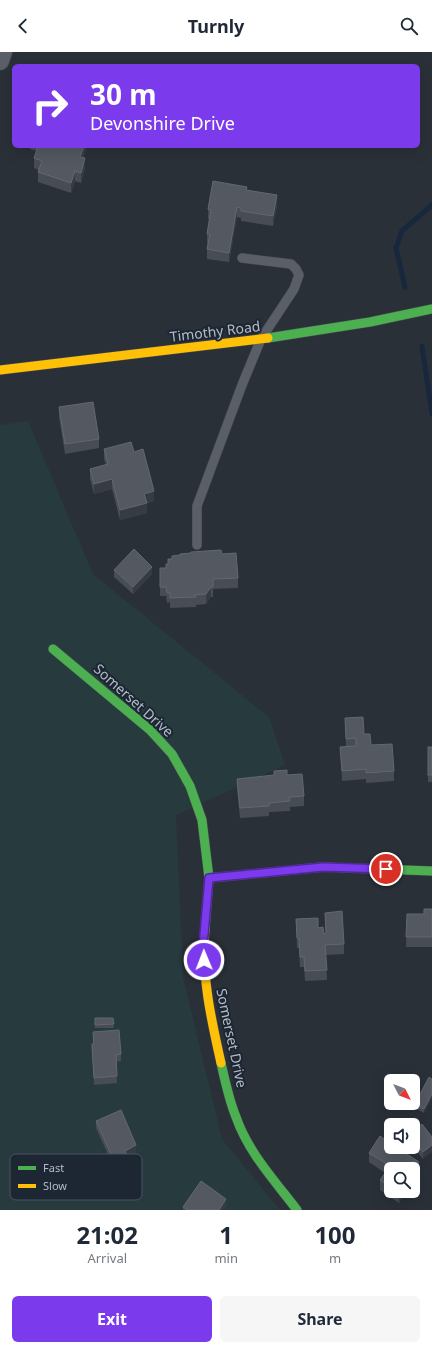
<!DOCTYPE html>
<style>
:root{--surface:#fff;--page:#f6f6f7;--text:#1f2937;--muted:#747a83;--accent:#7c3aed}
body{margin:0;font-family:"Noto Sans",sans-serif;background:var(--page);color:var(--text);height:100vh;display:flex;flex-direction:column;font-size:15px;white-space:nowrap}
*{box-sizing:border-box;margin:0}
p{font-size:13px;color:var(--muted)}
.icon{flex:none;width:22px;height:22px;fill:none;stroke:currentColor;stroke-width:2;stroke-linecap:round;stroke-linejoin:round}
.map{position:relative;height:1158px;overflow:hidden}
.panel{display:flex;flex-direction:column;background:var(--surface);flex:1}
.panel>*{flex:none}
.banner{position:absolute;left:12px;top:12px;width:408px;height:84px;border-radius:6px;box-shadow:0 4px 16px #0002;background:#7c3aed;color:#fff;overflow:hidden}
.needle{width:26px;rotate:132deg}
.buttons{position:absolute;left:384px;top:1022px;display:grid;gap:8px}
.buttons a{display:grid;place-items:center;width:36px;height:36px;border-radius:6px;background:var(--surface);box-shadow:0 4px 16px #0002;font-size:20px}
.pin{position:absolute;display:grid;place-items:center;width:34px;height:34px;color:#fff;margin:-17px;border:2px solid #fff;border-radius:50%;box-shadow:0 1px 4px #0007}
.me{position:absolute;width:44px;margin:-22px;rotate:359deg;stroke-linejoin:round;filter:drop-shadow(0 0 3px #0008)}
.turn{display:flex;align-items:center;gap:14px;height:84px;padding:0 12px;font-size:18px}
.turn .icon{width:52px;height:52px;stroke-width:2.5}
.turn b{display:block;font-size:28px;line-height:34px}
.eta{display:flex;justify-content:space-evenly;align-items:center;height:68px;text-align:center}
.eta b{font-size:24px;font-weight:700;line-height:28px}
.button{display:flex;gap:8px;margin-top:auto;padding:8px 12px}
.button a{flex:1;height:46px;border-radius:6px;background:var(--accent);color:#fff;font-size:16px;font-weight:700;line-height:46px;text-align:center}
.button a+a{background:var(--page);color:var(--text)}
header{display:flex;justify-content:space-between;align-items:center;height:52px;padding:0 12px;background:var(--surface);font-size:18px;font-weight:700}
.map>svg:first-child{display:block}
.green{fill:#273a3e}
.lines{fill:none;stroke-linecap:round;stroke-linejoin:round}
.stream{stroke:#19273c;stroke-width:5}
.lane-casing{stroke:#484c55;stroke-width:10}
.street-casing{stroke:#484c55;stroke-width:19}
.fast-casing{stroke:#484c55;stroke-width:10}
.slow-casing{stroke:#484c55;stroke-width:10}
.lane{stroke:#5a5e66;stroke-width:9}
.street{stroke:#5a5e66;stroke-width:18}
.fast{stroke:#4caf50;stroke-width:9}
.slow{stroke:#ffc107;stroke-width:9}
.wall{fill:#474c55}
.shaded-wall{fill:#373c44}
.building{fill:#535861;stroke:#626872}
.route-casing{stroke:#51269a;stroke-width:10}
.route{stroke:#7c3aed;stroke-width:7}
.labels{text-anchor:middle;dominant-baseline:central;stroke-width:4;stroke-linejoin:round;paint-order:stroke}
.street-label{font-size:14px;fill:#b4bcc9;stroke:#1d2633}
.key{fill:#1d2633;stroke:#4a5360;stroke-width:1}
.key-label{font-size:11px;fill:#b4bcc9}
</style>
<header><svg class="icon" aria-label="back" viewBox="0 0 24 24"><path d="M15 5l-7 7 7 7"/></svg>Turnly<svg class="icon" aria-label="search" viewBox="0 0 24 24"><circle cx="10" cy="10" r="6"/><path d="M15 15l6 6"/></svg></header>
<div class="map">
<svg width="432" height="1158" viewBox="0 0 432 1158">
<rect width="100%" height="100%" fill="#2a3038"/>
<path class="green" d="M28 369 93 522 269 665 285 713 176 763 183 925 222 1087 280 1158H0V373Z"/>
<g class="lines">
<g class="stream">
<path d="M405 235 396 196 402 179 432 153"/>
<path d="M422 294 432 362"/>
</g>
<defs>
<path id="lane" d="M197 493V454L242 333 261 287 294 237 299 223 296 217 291 212 242 206"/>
<path id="street" d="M0 9 3 0"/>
<g id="fast">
<path d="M268 286 370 270 432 257"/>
<path d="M53 597 150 678 172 702 190 734 202 768 209 826 205 876"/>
<path d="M209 826 323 815 432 819"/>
<path d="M221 1011C225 1029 229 1048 236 1065 248 1100 275 1129 297 1158"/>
</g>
<g id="slow">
<path d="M0 318 268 286"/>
<path d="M205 876C201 922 211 967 221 1011"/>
</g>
</defs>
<use href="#lane" class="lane-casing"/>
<use href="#street" class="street-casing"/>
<use href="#fast" class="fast-casing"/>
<use href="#slow" class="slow-casing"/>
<use href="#lane" class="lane"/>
<use href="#street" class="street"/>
<use href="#fast" class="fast"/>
<use href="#slow" class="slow"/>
</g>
<g class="wall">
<path d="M30 94H87L83 106 85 116 81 131 75 129 71 141 38 130V120L39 118 34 116V106L37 99 30 97Z"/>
<path d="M247 138 277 153 273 174 241 169V166L237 165 229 210 207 207V197L208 192 207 191V182L209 167H208V157Z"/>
<path d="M59 355 99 387V396L65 402 59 365Z"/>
<path d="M104 397 134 400 154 449 147 451V461L120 468 112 437 94 442 90 427V417L106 413 104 407Z"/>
<path d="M222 502 238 526V536L213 537V545H211L206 552 196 553V555L170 556V550L167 551 166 544H160V516H166L168 512V507Z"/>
<path d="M114 518 152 522 133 542 114 525Z"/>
<path d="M345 666 364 682 371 693 394 719V729L366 731V727L342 729 340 695 346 694Z"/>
<rect x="428" y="695" width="4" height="35"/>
<path d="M274 719 287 723 304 744V754L290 755V759L269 760V764L240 766 237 736V727L274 724Z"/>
<path d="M432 857V895H406L407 862H424Z"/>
<path d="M325 861 344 892V902L326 903 327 928 305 929 304 915H300L299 896H297L296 867 318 876 324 882 326 881Z"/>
<path d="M95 966H113L114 976H95Z"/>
<path d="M93 980 121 1002V1009L116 1010 117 1031 94 1033 92 1000V992H93Z"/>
<path d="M429 1025 424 1061 415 1056V1052Z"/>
<path d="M96 1069 136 1100 127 1104V1110L114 1116 96 1076Z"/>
<path d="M413 1079 432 1085 423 1107 413 1095Z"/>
<path d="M380 1084 391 1092V1095H396L419 1110V1120L413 1129V1117H391V1139H406L399 1151 380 1138V1128L385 1121 369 1110V1101Z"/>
<path d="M226 1154 224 1158H183V1155Z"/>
</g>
<g class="shaded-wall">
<path d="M84 94H87V95L80 115V105Z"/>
<path d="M85 106V116L81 131V121Z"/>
<path d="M75 119V129L71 141V131Z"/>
<path d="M277 143V153L273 174V164Z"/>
<path d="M237 155V165L229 210V201Z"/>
<path d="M112 427V437L94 442V432Z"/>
<path d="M154 439V449L144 451V442Z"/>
<path d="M147 451V461L120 468V458Z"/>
<path d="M152 515V522L133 542V535Z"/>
<path d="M211 535V545L206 552V542Z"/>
<path d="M432 1042V1046L424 1061V1057Z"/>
<path d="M136 1093V1100L127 1104V1110L114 1116V1109L125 1099Z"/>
<path d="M432 1093V1100L423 1107V1100Z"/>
<path d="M419 1110V1120L413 1129V1119Z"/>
<path d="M400 1139H406L399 1151V1141Z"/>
<path d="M226 1147V1154L224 1158H219Z"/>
</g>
<g class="building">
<path d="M38 94H84L80 105 85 106 81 121 75 119 71 131 38 120 42 109 34 106Z"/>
<path d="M213 129 247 135 246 138 277 143 273 164 241 159V156L237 155 229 201 207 197 210 182H207L211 158 208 157Z"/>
<path d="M93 350 99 387 65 392 59 355Z"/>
<path d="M131 390 134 400 143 397 154 439 144 442 147 451 120 458 112 427 94 432 90 417 108 412 104 397Z"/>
<path d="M134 497 152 515 133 535 114 518Z"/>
<path d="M221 498 222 502 236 501 238 526 213 527V535H211L206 542 195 543 196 545 170 546V541H167L166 535H160V516H166V512H168V507H172V504L180 503V502L191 501V500Z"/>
<path d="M363 665 364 682H370L371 693 392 692 394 719 366 721V717L342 719 340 695 356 694V686L346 687 345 666Z"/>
<rect x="428" y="695" width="4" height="28"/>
<path d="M287 718V723L302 722 304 744 289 745 290 749 269 751V754L240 756 237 727 274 723V719Z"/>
<path d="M424 857H432V885H406L407 862H424Z"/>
<path d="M342 859 344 892 325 893 327 918 305 919 304 905H300L299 886H297L296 867 318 866V876L323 875 324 882 326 881 325 861Z"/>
<path d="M95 966H113L114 972 95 973Z"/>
<path d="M119 978 121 1002 116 1003 117 1024 94 1026 92 994V992H94L93 980Z"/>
<path d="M429 1025 432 1027V1042L424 1057 415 1052Z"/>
<path d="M121 1058 136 1093 125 1099 127 1103 114 1109 96 1069Z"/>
<path d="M422 1072 432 1085V1093L423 1100 413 1088V1079Z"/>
<path d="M380 1084 391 1092V1095H396L419 1110 413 1119V1117H391V1136L380 1128 390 1114 369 1101Z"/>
<path d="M201 1129 226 1147 219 1158H188L183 1155Z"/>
</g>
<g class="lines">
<defs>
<path id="route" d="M204 908 203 894 209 826 323 815 386 817"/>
</defs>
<use href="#route" class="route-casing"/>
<use href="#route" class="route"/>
</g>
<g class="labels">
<g class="street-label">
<text transform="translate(215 279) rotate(-7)">Timothy Road</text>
<text transform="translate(134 648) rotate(42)">Somerset Drive</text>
<text transform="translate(232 986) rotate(78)">Somerset Drive</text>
</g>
</g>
<rect x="10" y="1102" width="132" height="46" rx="6" class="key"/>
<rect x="18" y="1114" width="18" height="4" fill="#4caf50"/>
<rect x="18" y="1132" width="18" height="4" fill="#ffc107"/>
<g class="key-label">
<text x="43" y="1120">Fast</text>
<text x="43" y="1138">Slow</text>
</g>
</svg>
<div class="buttons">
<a><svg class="needle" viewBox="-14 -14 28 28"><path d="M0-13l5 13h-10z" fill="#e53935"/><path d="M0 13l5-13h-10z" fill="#747a83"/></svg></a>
<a><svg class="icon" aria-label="sound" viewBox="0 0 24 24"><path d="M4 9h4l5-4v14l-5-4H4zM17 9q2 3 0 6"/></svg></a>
<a><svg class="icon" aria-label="search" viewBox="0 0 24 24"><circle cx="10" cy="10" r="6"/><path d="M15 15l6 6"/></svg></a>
</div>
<div class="pin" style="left:386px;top:817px;background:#d93025"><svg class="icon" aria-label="arrive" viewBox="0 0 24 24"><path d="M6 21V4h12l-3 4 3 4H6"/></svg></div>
<svg class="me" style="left:204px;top:908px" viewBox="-20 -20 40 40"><circle r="17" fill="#7c3aed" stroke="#fff" stroke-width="3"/><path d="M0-11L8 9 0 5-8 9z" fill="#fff"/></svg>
<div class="banner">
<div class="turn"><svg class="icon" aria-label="right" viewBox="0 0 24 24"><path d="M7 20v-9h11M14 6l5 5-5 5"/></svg><div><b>30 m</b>Devonshire Drive</div></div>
</div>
</div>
<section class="panel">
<div class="eta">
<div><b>21:02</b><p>Arrival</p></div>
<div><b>1</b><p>min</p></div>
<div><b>100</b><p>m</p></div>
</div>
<div class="button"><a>Exit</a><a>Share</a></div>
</section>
